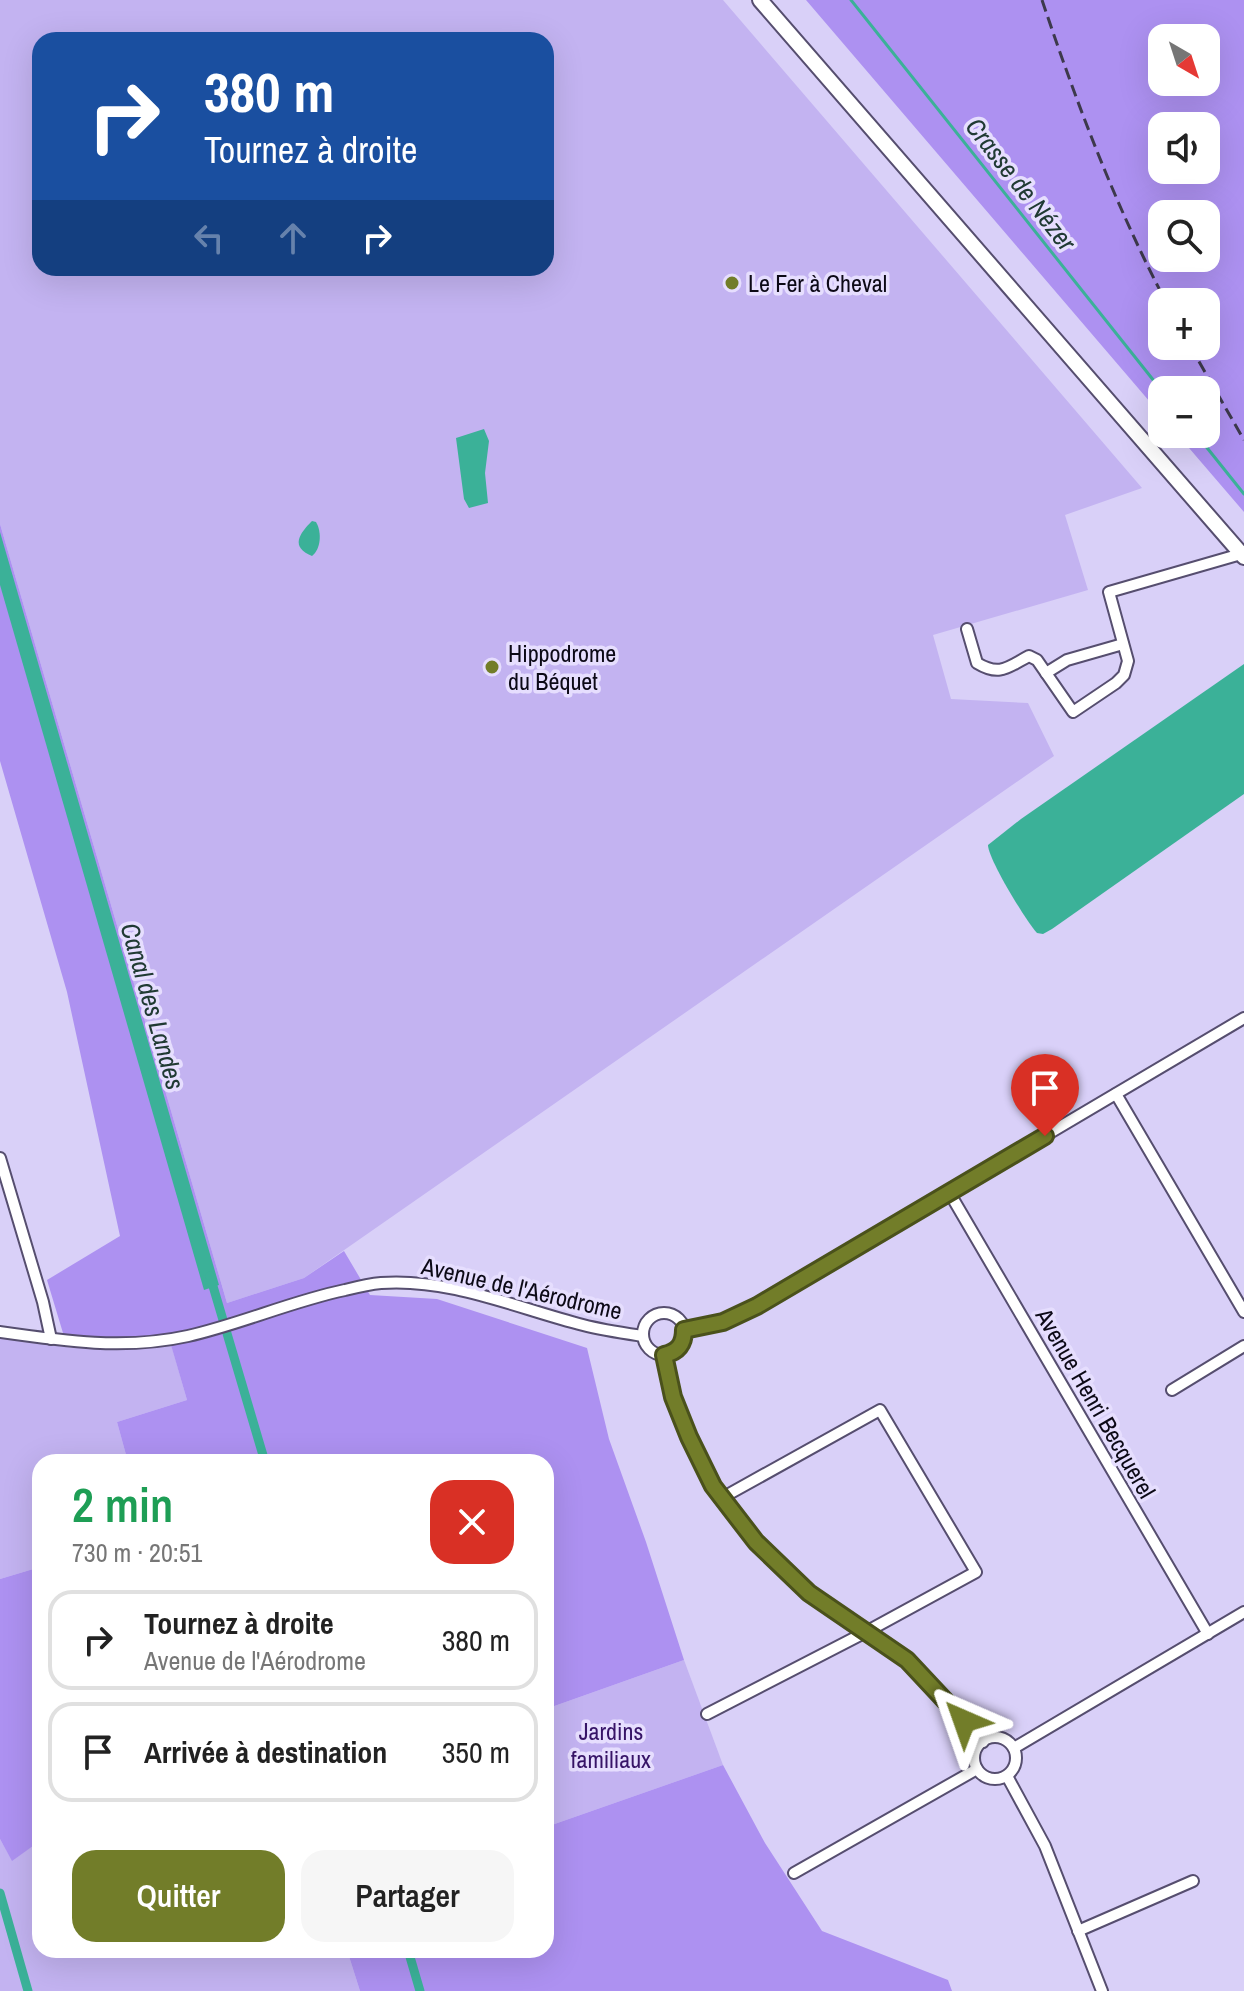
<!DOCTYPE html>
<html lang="fr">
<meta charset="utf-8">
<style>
:root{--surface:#fff;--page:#f6f6f6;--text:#222;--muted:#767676;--line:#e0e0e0;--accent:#727d29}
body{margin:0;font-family:"Archivo Narrow",sans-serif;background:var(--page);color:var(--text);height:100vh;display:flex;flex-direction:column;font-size:30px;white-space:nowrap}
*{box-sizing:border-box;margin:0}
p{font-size:26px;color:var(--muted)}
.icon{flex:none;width:44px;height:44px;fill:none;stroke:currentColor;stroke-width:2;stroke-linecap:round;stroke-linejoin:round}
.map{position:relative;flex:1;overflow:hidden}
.panel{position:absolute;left:32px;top:1454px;width:522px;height:504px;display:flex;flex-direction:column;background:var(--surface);border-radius:24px;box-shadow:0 8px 32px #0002}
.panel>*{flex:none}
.top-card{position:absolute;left:32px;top:32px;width:522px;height:244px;border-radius:24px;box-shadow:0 8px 32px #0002;background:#1a4fa0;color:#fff;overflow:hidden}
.needle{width:52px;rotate:141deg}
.controls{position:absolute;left:1148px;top:24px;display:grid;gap:16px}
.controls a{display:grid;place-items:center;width:72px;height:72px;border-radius:16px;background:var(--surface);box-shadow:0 8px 32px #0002;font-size:40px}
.pin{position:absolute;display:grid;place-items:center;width:68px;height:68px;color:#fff;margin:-82px -34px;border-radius:50% 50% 50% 0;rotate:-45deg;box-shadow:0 0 8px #0007}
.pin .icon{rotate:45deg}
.me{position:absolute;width:88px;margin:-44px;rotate:317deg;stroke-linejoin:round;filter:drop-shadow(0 0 6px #0008)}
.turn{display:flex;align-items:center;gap:28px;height:168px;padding:0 40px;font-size:36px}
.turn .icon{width:104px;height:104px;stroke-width:2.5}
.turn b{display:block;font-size:56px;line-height:68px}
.lanes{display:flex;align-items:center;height:76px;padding:0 40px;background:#0003;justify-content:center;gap:40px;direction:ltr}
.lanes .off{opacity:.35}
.round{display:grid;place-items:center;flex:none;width:84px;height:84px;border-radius:24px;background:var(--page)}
.overview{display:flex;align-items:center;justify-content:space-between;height:136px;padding:0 40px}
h1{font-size:48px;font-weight:600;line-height:60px;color:#1e9e55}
.cta{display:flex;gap:16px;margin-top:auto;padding:16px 40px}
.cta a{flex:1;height:92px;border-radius:24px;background:var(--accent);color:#fff;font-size:32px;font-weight:600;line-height:92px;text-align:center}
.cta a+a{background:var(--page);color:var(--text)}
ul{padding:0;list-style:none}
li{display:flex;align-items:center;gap:24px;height:100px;margin:0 16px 12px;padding:0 24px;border:4px solid var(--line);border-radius:24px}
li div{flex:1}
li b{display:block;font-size:30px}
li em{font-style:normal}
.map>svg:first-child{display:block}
.green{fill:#c3b3f1;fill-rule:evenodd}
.forest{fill:#ad91f1;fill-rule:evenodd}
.water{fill:#3bb198}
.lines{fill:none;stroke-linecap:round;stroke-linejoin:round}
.stream{stroke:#3bb198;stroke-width:3}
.canal{stroke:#3bb198;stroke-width:9}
.street-casing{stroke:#564e6f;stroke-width:14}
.secondary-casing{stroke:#564e6f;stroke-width:18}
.street{stroke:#fff;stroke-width:10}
.secondary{stroke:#fff;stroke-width:14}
.rail{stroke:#3d394c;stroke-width:3;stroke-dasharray:12 6;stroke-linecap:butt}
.route-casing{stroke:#4a511b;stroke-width:20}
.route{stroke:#727d29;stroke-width:14}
.poi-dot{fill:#727d29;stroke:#e6defe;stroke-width:3}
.labels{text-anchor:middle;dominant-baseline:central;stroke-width:7;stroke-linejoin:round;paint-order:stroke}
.poi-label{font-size:24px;fill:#0c0916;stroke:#e6defe;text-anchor:start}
.street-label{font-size:24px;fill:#0c0916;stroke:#e6defe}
.park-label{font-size:24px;fill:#371467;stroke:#e6defe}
.water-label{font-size:26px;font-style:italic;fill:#203a33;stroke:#e6defe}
</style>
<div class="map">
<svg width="1244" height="1991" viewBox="0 0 1244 1991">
<rect width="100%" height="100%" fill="#d9d0f8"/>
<g class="green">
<path d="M0 0H723L1142 488 1065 515 1088 590 933 635 951 699 1028 703 1054 756 304 1278 227 1303 0 524ZM40 40H546V268H40Z"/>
<path d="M0 1338 73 1348 127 1349 171 1344 187 1400 117 1422 128 1462H40V1567L0 1579Z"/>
<path d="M684 1660 723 1765 546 1827V1709Z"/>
<path d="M0 1839 12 1860 40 1841V1950H347L360 1991H0Z"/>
</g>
<g class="forest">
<path d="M806 0H1244V512L1177 434H1206V390H1162V416ZM1162 38H1206V82H1162ZM1162 126H1206V170H1162ZM1162 214H1206V258H1162ZM1162 302H1206V346H1162Z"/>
<path d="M0 524 227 1303 304 1278 344 1251 370 1295 437 1299 587 1348 609 1439 646 1542 684 1660 546 1709V1462H128L117 1422 187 1400 171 1345 127 1349 73 1348 63 1333 47 1280 120 1236 67 992 0 761Z"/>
<path d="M40 1567V1841L12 1861 0 1839V1579Z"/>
<path d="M723 1765 765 1843 822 1931 948 1980 952 1991H360L347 1950H546V1827Z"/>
</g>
<g class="water">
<path d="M484 429 489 441 485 473 488 503 469 508 464 499 456 438Z"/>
<path d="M312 521 316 522C322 532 321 549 312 556 290 547 299 534 312 521Z"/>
<path d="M0 532 219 1285 204 1290 0 585Z"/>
<path d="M1244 664V794L1052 929 1043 934 1037 933C1026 921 988 859 988 845L1021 819Z"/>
</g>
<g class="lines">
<g class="stream">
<path d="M851 0 1162 391"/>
<path d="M1196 434 1244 494"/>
</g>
<g class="canal">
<path d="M210 1276 265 1462"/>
<path d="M0 1893 28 1991"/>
<path d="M408 1950 420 1991"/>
</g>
<defs>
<g id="street">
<path d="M967 629 977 663C1000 677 1008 667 1029 656L1037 660 1073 712 1116 683 1124 675 1128 661 1109 592 1241 554"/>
<path d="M1046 673 1067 660 1123 644"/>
<path d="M1116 1094 1244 1312"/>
<path d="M0 1158 43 1302 51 1339"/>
<path d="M949 1192 1208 1634"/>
<circle cx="664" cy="1334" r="21"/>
<path d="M684 1330 723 1322 757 1306 1244 1018"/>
<path d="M0 1332C63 1341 125 1350 188 1336 241 1324 292 1301 345 1290 357 1287 369 1284 381 1283 451 1278 516 1308 583 1325 602 1330 623 1333 643 1336"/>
<path d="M664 1355 673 1397 689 1437 713 1486 720 1499 756 1542 809 1593 907 1660 983 1742"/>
<path d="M1172 1390 1244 1346"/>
<path d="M707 1714 866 1632 976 1572 880 1410 720 1499"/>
<circle cx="995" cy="1758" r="21"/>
<path d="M1014 1748 1244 1612"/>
<path d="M1007 1776 1045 1846 1102 1991"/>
<path d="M794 1873 977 1769"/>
<path d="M1078 1931 1193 1881"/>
</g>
<path id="secondary" d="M760 0 1244 557"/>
</defs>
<use href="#street" class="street-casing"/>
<use href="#secondary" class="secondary-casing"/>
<use href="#street" class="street"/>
<use href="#secondary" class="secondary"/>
<g class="rail">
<path d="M1042 0C1077 104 1115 205 1166 302"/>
<path d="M1190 346 1244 440"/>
</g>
</g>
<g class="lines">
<defs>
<path id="route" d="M964 1721 907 1660 809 1593 756 1542 713 1486 689 1437 673 1397 664 1355C678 1352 684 1344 684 1330L723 1322 757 1306 1045 1136"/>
</defs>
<use href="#route" class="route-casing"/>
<use href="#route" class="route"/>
</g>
<g class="poi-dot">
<circle cx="732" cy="283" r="8"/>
<circle cx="492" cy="667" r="8"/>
</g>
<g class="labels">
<g class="poi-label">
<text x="748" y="283">Le Fer à Cheval</text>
<text x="508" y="653">Hippodrome<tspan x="508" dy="28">du Béquet</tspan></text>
</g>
<g class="street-label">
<text transform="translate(522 1288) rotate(13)">Avenue de l'Aérodrome</text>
<text transform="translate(1096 1403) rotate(60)">Avenue Henri Becquerel</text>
</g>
<g class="park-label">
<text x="611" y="1731">Jardins<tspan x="611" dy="28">familiaux</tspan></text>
</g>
<g class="water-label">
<text transform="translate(1021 184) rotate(52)">Crasse de Nézer</text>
<text transform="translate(153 1006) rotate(74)">Canal des Landes</text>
</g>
</g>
</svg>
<div class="controls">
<a><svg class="needle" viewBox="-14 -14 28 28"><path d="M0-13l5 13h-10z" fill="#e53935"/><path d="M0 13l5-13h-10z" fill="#767676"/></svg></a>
<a><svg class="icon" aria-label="sound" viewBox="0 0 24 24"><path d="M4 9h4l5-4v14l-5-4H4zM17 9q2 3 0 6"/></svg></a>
<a><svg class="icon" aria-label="search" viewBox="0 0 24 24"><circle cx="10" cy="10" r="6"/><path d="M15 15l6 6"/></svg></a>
<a>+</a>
<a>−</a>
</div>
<div class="pin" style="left:1045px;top:1136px;background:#d93025"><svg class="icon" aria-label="arrive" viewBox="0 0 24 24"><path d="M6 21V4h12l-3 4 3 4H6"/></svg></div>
<svg class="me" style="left:964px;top:1721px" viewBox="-20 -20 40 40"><path d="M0-17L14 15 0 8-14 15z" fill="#727d29" stroke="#fff" stroke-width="4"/></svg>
<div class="top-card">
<div class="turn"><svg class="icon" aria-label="right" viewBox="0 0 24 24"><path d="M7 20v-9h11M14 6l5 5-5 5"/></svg><div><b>380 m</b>Tournez à droite</div></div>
<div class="lanes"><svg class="icon off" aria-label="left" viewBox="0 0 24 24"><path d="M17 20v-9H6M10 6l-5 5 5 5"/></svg><svg class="icon off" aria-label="ahead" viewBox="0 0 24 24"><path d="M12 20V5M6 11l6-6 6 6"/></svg><svg class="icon" aria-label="right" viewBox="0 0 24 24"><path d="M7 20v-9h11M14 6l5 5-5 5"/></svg></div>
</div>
<section class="panel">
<div class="overview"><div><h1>2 min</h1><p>730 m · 20:51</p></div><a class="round" style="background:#d93025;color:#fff"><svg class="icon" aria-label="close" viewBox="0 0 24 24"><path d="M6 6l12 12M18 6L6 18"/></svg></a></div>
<ul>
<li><svg class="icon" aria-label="right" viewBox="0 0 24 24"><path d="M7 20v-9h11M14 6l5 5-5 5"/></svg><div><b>Tournez à droite</b><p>Avenue de l'Aérodrome</p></div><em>380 m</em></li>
<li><svg class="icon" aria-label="arrive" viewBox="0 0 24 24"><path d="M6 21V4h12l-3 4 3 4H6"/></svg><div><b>Arrivée à destination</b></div><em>350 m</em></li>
</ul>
<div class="cta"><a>Quitter</a><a>Partager</a></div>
</section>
</div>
